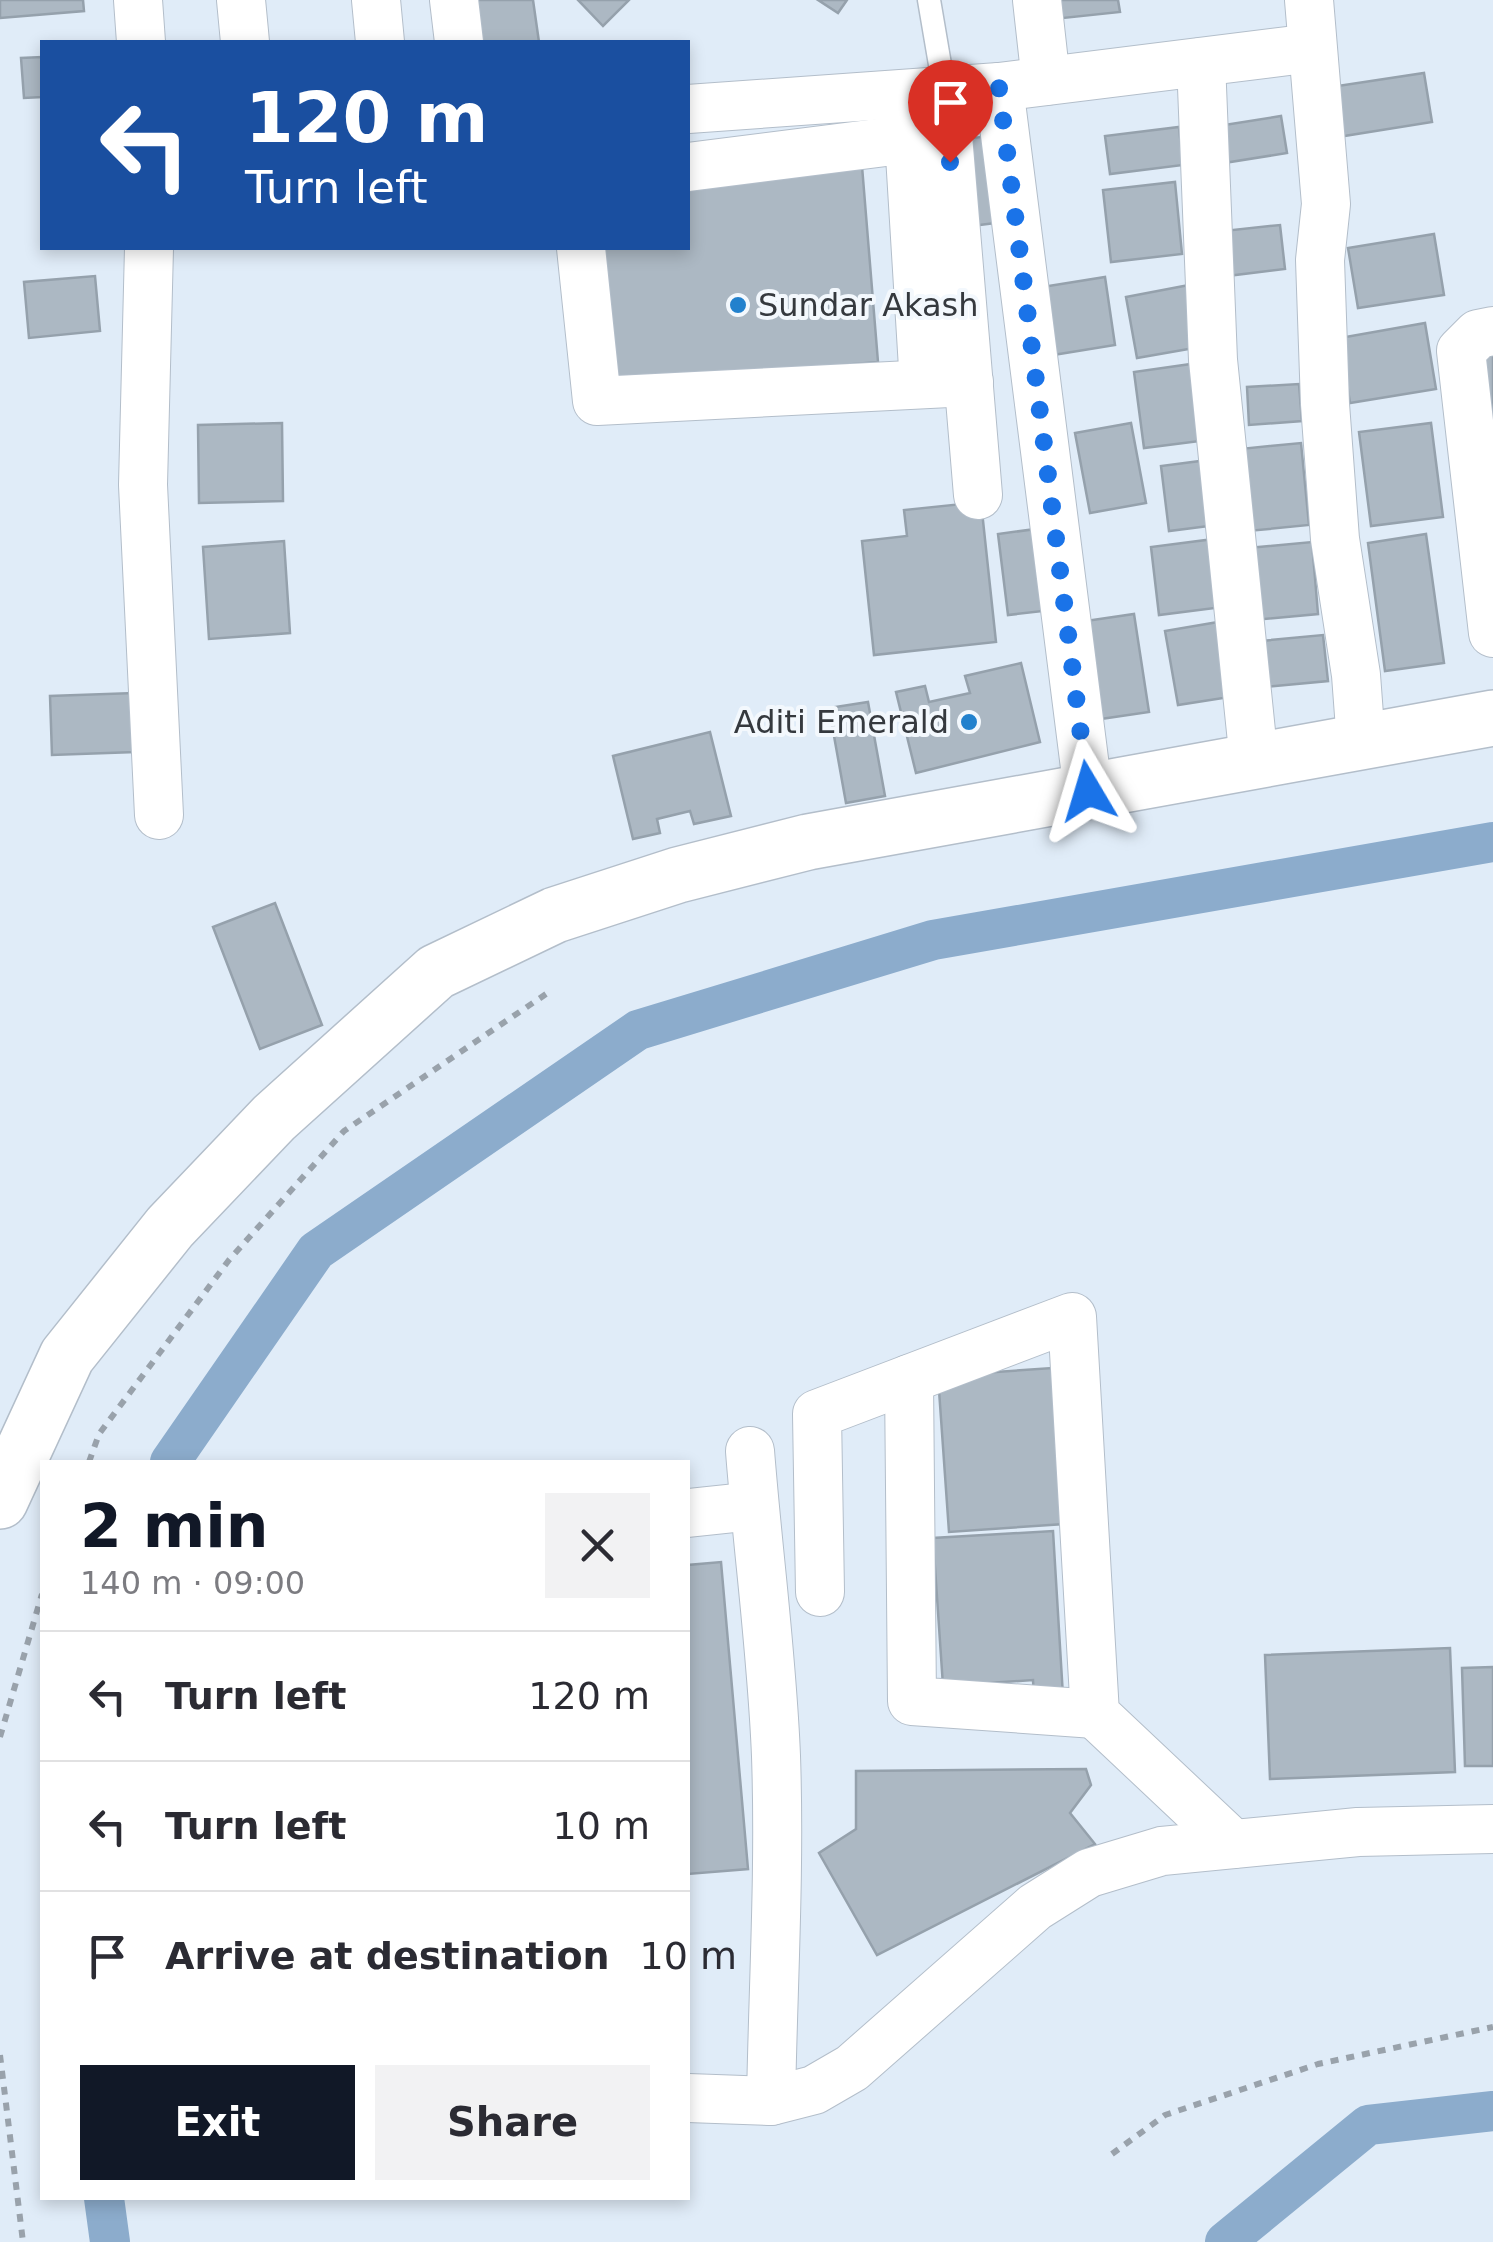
<!DOCTYPE html>
<meta charset="utf-8">
<style>
:root{--surface:#fff;--page:#f2f2f3;--text:#2b2b33;--muted:#7c7c81;--line:#e1e1e2;--accent:#111827}
body{margin:0;font-family:"DejaVu Sans",sans-serif;background:var(--page);color:var(--text);height:100vh;display:flex;flex-direction:column;font-size:38px;white-space:nowrap}
*{box-sizing:border-box;margin:0}
p{font-size:32px;color:var(--muted)}
.icon{flex:none;width:55px;height:55px;fill:none;stroke:currentColor;stroke-width:2;stroke-linecap:round;stroke-linejoin:round}
.map{position:relative;flex:1;overflow:hidden}
.side{position:absolute;left:40px;top:1460px;width:650px;height:740px;display:flex;flex-direction:column;background:var(--surface);border-radius:0px;box-shadow:0 5px 15px #0003}
.side>*{flex:none}
.banner{position:absolute;left:40px;top:40px;width:650px;height:210px;border-radius:0px;box-shadow:0 5px 15px #0003;background:#1a4fa0;color:#fff;overflow:hidden}
.pin{position:absolute;display:grid;place-items:center;width:85px;height:85px;color:#fff;margin:-102px -42px;border-radius:50% 50% 50% 0;rotate:-45deg;box-shadow:0 0 10px #0007}
.pin .icon{rotate:45deg}
.me{position:absolute;width:110px;margin:-55px;rotate:353deg;stroke-linejoin:round;filter:drop-shadow(0 0 8px #0008)}
.turn{display:flex;align-items:center;gap:35px;height:210px;padding:0 40px;font-size:45px}
.turn .icon{width:130px;height:130px;stroke-width:2.5}
.turn b{display:block;font-size:70px;line-height:85px}
.round{display:grid;place-items:center;flex:none;width:105px;height:105px;border-radius:0px;background:var(--page)}
.summary{display:flex;align-items:center;justify-content:space-between;height:170px;padding:0 40px}
h1{font-size:60px;font-weight:800;line-height:75px;color:var(--accent)}
.cta{display:flex;gap:20px;margin-top:auto;padding:20px 40px}
.cta a{flex:1;height:115px;border-radius:0px;background:var(--accent);color:#fff;font-size:40px;font-weight:800;line-height:115px;text-align:center}
.cta a+a{background:var(--page);color:var(--text)}
ul{padding:0;list-style:none}
li{display:flex;align-items:center;gap:30px;height:130px;padding:0 40px;border-top:2px solid var(--line)}
li div{flex:1}
li b{display:block;font-size:38px}
li em{font-style:normal}
.map>svg:first-child{display:block}
.lines{fill:none;stroke-linecap:round;stroke-linejoin:round}
.canal{stroke:#8caccc;stroke-width:40}
.building{fill:#acb8c3;stroke:#95a1ac;stroke-width:2.5}
.service-casing{stroke:#b3beca;stroke-width:25}
.minor-casing{stroke:#b3beca;stroke-width:50}
.tertiary-casing{stroke:#b3beca;stroke-width:58}
.path{stroke:#99a2ab;stroke-width:6;stroke-dasharray:8 8;stroke-linecap:butt}
.service{stroke:#fff;stroke-width:22}
.minor{stroke:#fff;stroke-width:48}
.tertiary{stroke:#fff;stroke-width:55}
.route{stroke:#1a73e8;stroke-width:18;stroke-dasharray:0 32.4}
.poi-dot{fill:#2281cd;stroke:#f3f8fd;stroke-width:4}
.labels{text-anchor:middle;dominant-baseline:central;stroke-width:8;stroke-linejoin:round;paint-order:stroke}
.poi-label{font-size:32px;fill:#35393e;stroke:#f3f8fd;text-anchor:start}
</style>
<div class="map">
<svg width="1493" height="2242" viewBox="0 0 1493 2242">
<rect width="100%" height="100%" fill="#e0ecf8"/>
<g class="lines">
<g class="canal">
<path d="M170 1462 316 1251 638 1030 933 940 1493 842"/>
<path d="M104 2198 110 2242"/>
<path d="M1225 2242 1368 2125 1493 2111"/>
</g>
</g>
<g class="building">
<path d="M0 0H83L84 11 0 18Z"/>
<path d="M461 0H533L539 42H467Z"/>
<path d="M578 0H629L603 26Z"/>
<path d="M818 0H847L838 13Z"/>
<path d="M1051 0H1118L1120 12 1054 19Z"/>
<path d="M42 57V97L24 98 21 58Z"/>
<path d="M1424 73 1432 122 1338 137 1331 87Z"/>
<path d="M1281 116 1287 153 1224 163 1218 126Z"/>
<path d="M1179 127 1183 165 1110 174 1105 136Z"/>
<path d="M1002 135 1012 221 971 226 961 139Z"/>
<path d="M862 166 878 362 607 385 599 248H688V183Z"/>
<path d="M1175 182 1182 254 1111 262 1103 190Z"/>
<path d="M1280 225 1285 269 1219 277 1214 232Z"/>
<path d="M1434 234 1444 295 1358 308 1348 248Z"/>
<path d="M95 276 100 331 29 338 24 282Z"/>
<path d="M1105 277 1115 345 1047 356 1036 288Z"/>
<path d="M1189 285 1200 347 1137 358 1126 297Z"/>
<path d="M1425 323 1436 389 1350 403 1340 338Z"/>
<path d="M1493 354V520L1479 355Z"/>
<path d="M1198 363 1208 440 1144 448 1134 372Z"/>
<path d="M1299 384 1302 421 1249 425 1247 387Z"/>
<path d="M282 423 283 501 199 503 198 425Z"/>
<path d="M1131 423 1146 503 1090 513 1075 433Z"/>
<path d="M1431 423 1443 517 1371 526 1359 432Z"/>
<path d="M1301 443 1309 525 1248 531 1240 449Z"/>
<path d="M1208 460 1217 525 1169 531 1161 466Z"/>
<path d="M981 502 996 642 874 655 862 541 907 536 904 510Z"/>
<path d="M1051 527 1061 609 1008 615 998 534Z"/>
<path d="M1426 534 1444 663 1385 671 1368 543Z"/>
<path d="M1214 539 1223 607 1159 615 1151 547Z"/>
<path d="M284 541 290 633 209 639 203 547Z"/>
<path d="M1312 542 1318 614 1244 621 1238 549Z"/>
<path d="M1134 614 1149 712 1087 721 1072 623Z"/>
<path d="M1224 621 1236 696 1178 705 1165 631Z"/>
<path d="M1323 635 1328 681 1253 688 1250 642Z"/>
<path d="M1021 663 1040 742 916 773 896 692 925 686 929 702 970 693 965 676Z"/>
<path d="M134 693 135 752 52 755 50 696Z"/>
<path d="M868 702 885 796 846 803 829 708Z"/>
<path d="M710 732 731 816 694 824 690 811 657 819 660 833 633 839 613 756Z"/>
<path d="M275 903 322 1025 260 1049 213 927Z"/>
<path d="M1052 1368 1064 1524 949 1532 938 1376Z"/>
<path d="M1053 1531 1063 1696 1034 1698 1033 1680 943 1686 933 1538Z"/>
<path d="M721 1562 748 1869 688 1874V1565Z"/>
<path d="M1450 1648 1455 1772 1270 1779 1265 1655Z"/>
<path d="M1493 1667V1766H1465L1462 1668Z"/>
<path d="M1086 1769 1091 1785 1070 1813 1095 1844 877 1955 819 1853 856 1829V1771Z"/>
</g>
<g class="lines">
<defs>
<path id="service" d="M929 0 944 88"/>
<g id="minor">
<path d="M138 0 141 42"/>
<path d="M241 0 245 42"/>
<path d="M376 0 380 42"/>
<path d="M454 0 459 42"/>
<path d="M1037 0 1046 81"/>
<path d="M1309 0 1326 204 1320 260 1325 404 1335 539 1356 675 1361 742"/>
<path d="M1201 62 1213 360 1254 761"/>
<path d="M999 87 1088 791"/>
<path d="M944 88 978 495"/>
<path d="M688 109 999 87 1312 48"/>
<path d="M688 167 909 139 924 384"/>
<path d="M149 248 143 485 159 815"/>
<path d="M581 248 597 401 969 382"/>
<path d="M1493 331 1478 334 1461 351 1493 633"/>
<path d="M909 1379 912 1701 1095 1714"/>
<path d="M750 1451C758 1553 772 1654 776 1756 780 1871 773 1986 771 2101"/>
<path d="M688 1513 754 1506"/>
<path d="M820 1592 817 1414 1072 1317 1095 1714 1233 1844"/>
<path d="M688 2098 771 2101 814 2090 852 2068 1035 1907 1089 1873 1162 1851 1358 1832 1493 1829"/>
</g>
<path id="tertiary" d="M0 1501 67 1356 170 1227 274 1118 436 972 555 915 678 875 808 842 1493 718"/>
</defs>
<use href="#service" class="service-casing"/>
<use href="#minor" class="minor-casing"/>
<use href="#tertiary" class="tertiary-casing"/>
<g class="path">
<path d="M89 1462 99 1434 229 1260 344 1131 546 994"/>
<path d="M0 1737 42 1594"/>
<path d="M0 2055 23 2242"/>
<path d="M1112 2154 1165 2115 1318 2064 1493 2027"/>
</g>
<use href="#service" class="service"/>
<use href="#minor" class="minor"/>
<use href="#tertiary" class="tertiary"/>
</g>
<g class="lines">
<path class="route" d="M950 162 944 88H999L1088 791"/>
</g>
<g class="poi-dot">
<circle cx="738" cy="305" r="10"/>
<circle cx="969" cy="722" r="10"/>
</g>
<g class="labels">
<g class="poi-label">
<text x="758" y="305">Sundar Akash</text>
<text x="949" y="722" text-anchor="end">Aditi Emerald</text>
</g>
</g>
</svg>
<div class="pin" style="left:950px;top:162px;background:#d93025"><svg class="icon" aria-label="arrive" viewBox="0 0 24 24"><path d="M6 21V4h12l-3 4 3 4H6"/></svg></div>
<svg class="me" style="left:1088px;top:791px" viewBox="-20 -20 40 40"><path d="M0-17L14 15 0 8-14 15z" fill="#1a73e8" stroke="#fff" stroke-width="4"/></svg>
<div class="banner">
<div class="turn"><svg class="icon" aria-label="left" viewBox="0 0 24 24"><path d="M17 20v-9H6M10 6l-5 5 5 5"/></svg><div><b>120 m</b>Turn left</div></div>
</div>
<section class="side">
<div class="summary"><div><h1>2 min</h1><p>140 m · 09:00</p></div><a class="round"><svg class="icon" aria-label="close" viewBox="0 0 24 24"><path d="M6 6l12 12M18 6L6 18"/></svg></a></div>
<ul>
<li><svg class="icon" aria-label="left" viewBox="0 0 24 24"><path d="M17 20v-9H6M10 6l-5 5 5 5"/></svg><div><b>Turn left</b></div><em>120 m</em></li>
<li><svg class="icon" aria-label="left" viewBox="0 0 24 24"><path d="M17 20v-9H6M10 6l-5 5 5 5"/></svg><div><b>Turn left</b></div><em>10 m</em></li>
<li><svg class="icon" aria-label="arrive" viewBox="0 0 24 24"><path d="M6 21V4h12l-3 4 3 4H6"/></svg><div><b>Arrive at destination</b></div><em>10 m</em></li>
</ul>
<div class="cta"><a>Exit</a><a>Share</a></div>
</section>
</div>
